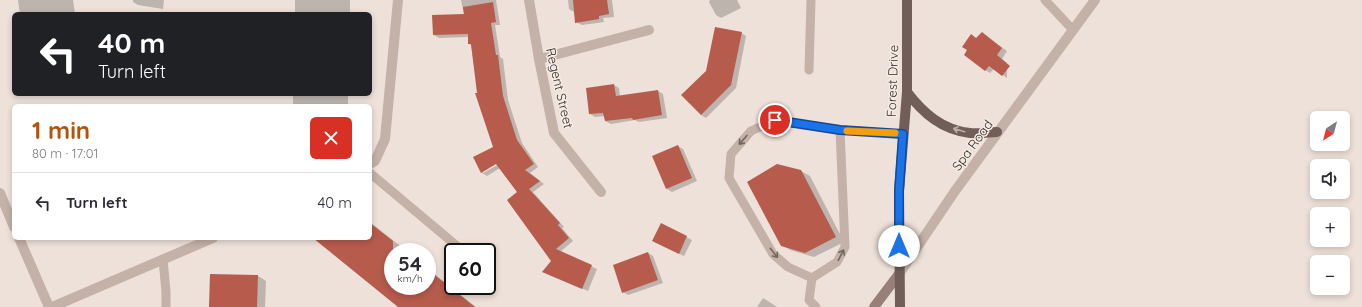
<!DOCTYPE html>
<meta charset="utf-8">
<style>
:root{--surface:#fff;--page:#f2f2f3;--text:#2b2b33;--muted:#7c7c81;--line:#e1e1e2;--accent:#b45309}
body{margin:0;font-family:Quicksand,sans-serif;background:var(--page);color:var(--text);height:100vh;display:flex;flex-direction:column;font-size:15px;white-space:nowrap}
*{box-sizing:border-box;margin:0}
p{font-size:13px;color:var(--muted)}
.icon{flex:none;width:22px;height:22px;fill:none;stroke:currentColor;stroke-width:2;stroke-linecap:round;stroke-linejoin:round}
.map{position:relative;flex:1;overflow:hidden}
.panel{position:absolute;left:12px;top:104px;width:360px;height:136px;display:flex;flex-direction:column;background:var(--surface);border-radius:6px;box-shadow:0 2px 6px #0003}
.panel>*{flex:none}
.guide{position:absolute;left:12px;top:12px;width:360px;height:84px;border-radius:6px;box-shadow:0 2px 6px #0003;background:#202124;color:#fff;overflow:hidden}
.needle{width:26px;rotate:216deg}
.buttons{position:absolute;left:1310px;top:111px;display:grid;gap:8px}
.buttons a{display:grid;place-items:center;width:40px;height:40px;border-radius:6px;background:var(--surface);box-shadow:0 2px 6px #0003;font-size:20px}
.speed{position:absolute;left:384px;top:243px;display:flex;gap:8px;font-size:20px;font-weight:700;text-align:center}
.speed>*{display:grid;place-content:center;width:52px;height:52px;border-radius:50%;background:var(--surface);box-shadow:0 2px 6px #0003;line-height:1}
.speed small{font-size:10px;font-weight:400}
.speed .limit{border:2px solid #111;border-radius:6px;background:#fff;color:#111}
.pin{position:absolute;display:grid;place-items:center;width:34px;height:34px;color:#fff;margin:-17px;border:2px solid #fff;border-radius:50%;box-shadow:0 1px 4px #0007}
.me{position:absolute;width:44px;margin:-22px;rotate:0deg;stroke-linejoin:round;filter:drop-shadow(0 0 3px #0008)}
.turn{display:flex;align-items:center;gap:14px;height:84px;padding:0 20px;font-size:18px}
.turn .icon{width:52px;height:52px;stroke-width:2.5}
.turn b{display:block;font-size:28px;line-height:34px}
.round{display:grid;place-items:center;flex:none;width:42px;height:42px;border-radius:6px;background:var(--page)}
.overview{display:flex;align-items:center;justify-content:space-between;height:68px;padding:0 20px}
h1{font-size:24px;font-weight:700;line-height:30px;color:var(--accent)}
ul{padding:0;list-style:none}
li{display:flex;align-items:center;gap:12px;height:60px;padding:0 20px;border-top:1px solid var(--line)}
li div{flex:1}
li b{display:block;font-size:15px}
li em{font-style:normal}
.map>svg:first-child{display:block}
.shadow{fill:#0003;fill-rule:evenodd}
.building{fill:#b75b4d}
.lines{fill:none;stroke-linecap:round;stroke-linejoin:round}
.service{stroke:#c4b1a7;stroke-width:9}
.minor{stroke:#c4b1a7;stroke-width:10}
.tertiary{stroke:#c4b1a7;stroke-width:10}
.secondary{stroke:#978078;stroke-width:10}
.primary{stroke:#715e59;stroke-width:10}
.oneway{stroke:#baaca5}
.oneway2{stroke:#736660}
.route-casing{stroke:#114b97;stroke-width:10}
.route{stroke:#1a73e8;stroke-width:7}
.slow{stroke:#f59e0b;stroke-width:7}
.labels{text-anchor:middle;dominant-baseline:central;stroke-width:3;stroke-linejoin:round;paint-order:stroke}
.street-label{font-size:13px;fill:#312826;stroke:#f6ece4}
</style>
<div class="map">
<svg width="1362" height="307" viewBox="0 0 1362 307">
<rect width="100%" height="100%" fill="#ede1d9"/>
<g class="shadow">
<path d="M18 0H73L75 14H20Z"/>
<path d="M133 0H164L163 9 138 5 133 2Z"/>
<rect x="295" y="0" width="55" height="14"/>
<path d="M461 0H496L500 25H495L500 57 503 59 508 100 522 143 538 167 530 173 544 184 533 192 564 227 562 228 573 241 560 252 597 269 588 291 548 274 553 261 518 192 500 168 487 176 482 173 475 157 494 148 478 94 471 45 469 44V37L439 38 434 35 464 15ZM500 161 501 163 483 173V171Z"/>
<path d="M568 0H612L614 17 603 18 604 22 582 25 576 22 574 12 569 9Z"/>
<path d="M710 0H737L741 8 721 18 716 15 709 2Z"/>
<path d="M741 33 746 36 736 88 706 118 701 115 707 71Z"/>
<path d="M982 33 1007 51 1002 59 1007 63V78L994 69 990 73 985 70 977 39Z"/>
<path d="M614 85 619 88 620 97 658 91 663 94 667 118 639 122 635 120 611 124 605 121V116L595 117 590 114Z"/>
<rect x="293" y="94" width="55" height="12"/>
<path d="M678 146 683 149 697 181 672 192 667 189Z"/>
<path d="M801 171 810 176 844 242 814 257 790 250 782 245Z"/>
<path d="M370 222 408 252H393V286H427V268L476 307H400L330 238H370Z"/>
<path d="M661 224 692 240 684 256 659 244Z"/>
<path d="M648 253 653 256 663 283 628 295 623 292Z"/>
<path d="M258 276 266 281 265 307H210Z"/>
<path d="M763 298 768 301 777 307H757Z"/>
</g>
<g class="building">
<path d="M573 0H607L609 14 599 16V19L575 23Z"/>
<path d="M493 2 496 22 491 23 496 55H498L503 96 517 140 534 164 525 170 540 181 529 189 560 223 558 225 569 238 556 249 592 265 582 289 542 272 551 261 507 200 517 192 496 164 481 173 473 157 493 147 475 93H477L471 44H468V34L433 35 432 15 464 14 463 7Z"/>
<path d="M715 27 742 32 731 85 701 115 681 95 706 71Z"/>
<path d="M982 32 1002 48 997 55 1010 66 1002 76 989 66 985 71 964 55 967 50 962 47 971 34 976 38Z"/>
<path d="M614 84 616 96 658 90 662 115 633 120 632 118 605 121 603 113 589 114 586 88Z"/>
<path d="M678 145 692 178 666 189 652 156Z"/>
<path d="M777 164 801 170 836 237 805 253 781 246 747 182Z"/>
<path d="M370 223 393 241V286H427V269L475 307H398L313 238H370Z"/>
<path d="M661 223 687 236 679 254 652 241Z"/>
<path d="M648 252 658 280 622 293 613 265Z"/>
<path d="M210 274 258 275 257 307H209Z"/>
</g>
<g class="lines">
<g class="service">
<path d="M1045 0 1073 30"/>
<path d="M809 70 811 0"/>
<path d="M840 130 903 134"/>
<path d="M370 173 464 252"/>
<path d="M163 259 166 292V307"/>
<path d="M812 278 788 267 773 254 729 178 731 154 751 131 775 120 840 130 845 247 837 262 812 278 809 300 816 307"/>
</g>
<g class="minor">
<path d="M529 0 539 59 554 133 601 192"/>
<path d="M539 59 649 30"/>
<path d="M370 164 375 161 385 139 398 0"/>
<path d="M52 307 213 238"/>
</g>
<g class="tertiary">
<path d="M0 193 14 227"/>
<path d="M19 238 49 307"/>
<path d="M899 274 955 191 1095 0"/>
</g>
<path class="secondary" d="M874 307 899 274"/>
<g class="primary">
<path d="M907 92C923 113 942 130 970 133 978 134 988 132 997 132"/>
<path d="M900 307 899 191 907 92V0"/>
</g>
</g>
<defs><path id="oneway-shaft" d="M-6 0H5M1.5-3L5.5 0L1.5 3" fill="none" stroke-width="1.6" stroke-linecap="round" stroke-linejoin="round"/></defs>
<use class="oneway" href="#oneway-shaft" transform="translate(959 130) rotate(-164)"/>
<g class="oneway2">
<use href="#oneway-shaft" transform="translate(743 140) rotate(131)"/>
<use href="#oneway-shaft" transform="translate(774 253) rotate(52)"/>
<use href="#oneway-shaft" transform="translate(841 255) rotate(-63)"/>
</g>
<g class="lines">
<defs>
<path id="route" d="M775 120 840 130 903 134 899 191V246"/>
</defs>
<use href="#route" class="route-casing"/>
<use href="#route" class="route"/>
<path class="slow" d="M847 131 895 133"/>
</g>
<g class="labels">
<g class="street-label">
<text transform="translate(892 81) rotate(-88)">Forest Drive</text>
<text transform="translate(560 88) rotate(77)">Regent Street</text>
<text transform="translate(972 145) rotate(-54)">Spa Road</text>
</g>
</g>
</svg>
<div class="buttons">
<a><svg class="needle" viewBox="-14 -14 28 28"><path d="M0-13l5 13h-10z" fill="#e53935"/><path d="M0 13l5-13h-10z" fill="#7c7c81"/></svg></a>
<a><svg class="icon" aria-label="sound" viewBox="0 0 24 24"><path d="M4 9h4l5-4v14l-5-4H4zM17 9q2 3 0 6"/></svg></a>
<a>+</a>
<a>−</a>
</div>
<div class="speed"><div>54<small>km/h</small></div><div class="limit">60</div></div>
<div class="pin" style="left:775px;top:120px;background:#d93025"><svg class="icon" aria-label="arrive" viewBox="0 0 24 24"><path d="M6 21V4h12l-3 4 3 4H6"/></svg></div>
<svg class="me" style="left:899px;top:246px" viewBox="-20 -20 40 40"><circle r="19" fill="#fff"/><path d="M0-13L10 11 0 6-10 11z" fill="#1a73e8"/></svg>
<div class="guide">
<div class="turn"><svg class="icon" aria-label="left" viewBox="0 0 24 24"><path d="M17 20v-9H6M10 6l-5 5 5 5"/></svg><div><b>40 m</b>Turn left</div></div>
</div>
<section class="panel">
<div class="overview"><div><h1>1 min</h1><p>80 m · 17:01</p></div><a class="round" style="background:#d93025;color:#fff"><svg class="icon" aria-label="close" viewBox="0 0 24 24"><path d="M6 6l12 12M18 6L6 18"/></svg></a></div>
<ul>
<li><svg class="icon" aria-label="left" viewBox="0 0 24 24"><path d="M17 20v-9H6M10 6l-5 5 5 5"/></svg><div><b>Turn left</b></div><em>40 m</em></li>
</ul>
</section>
</div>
